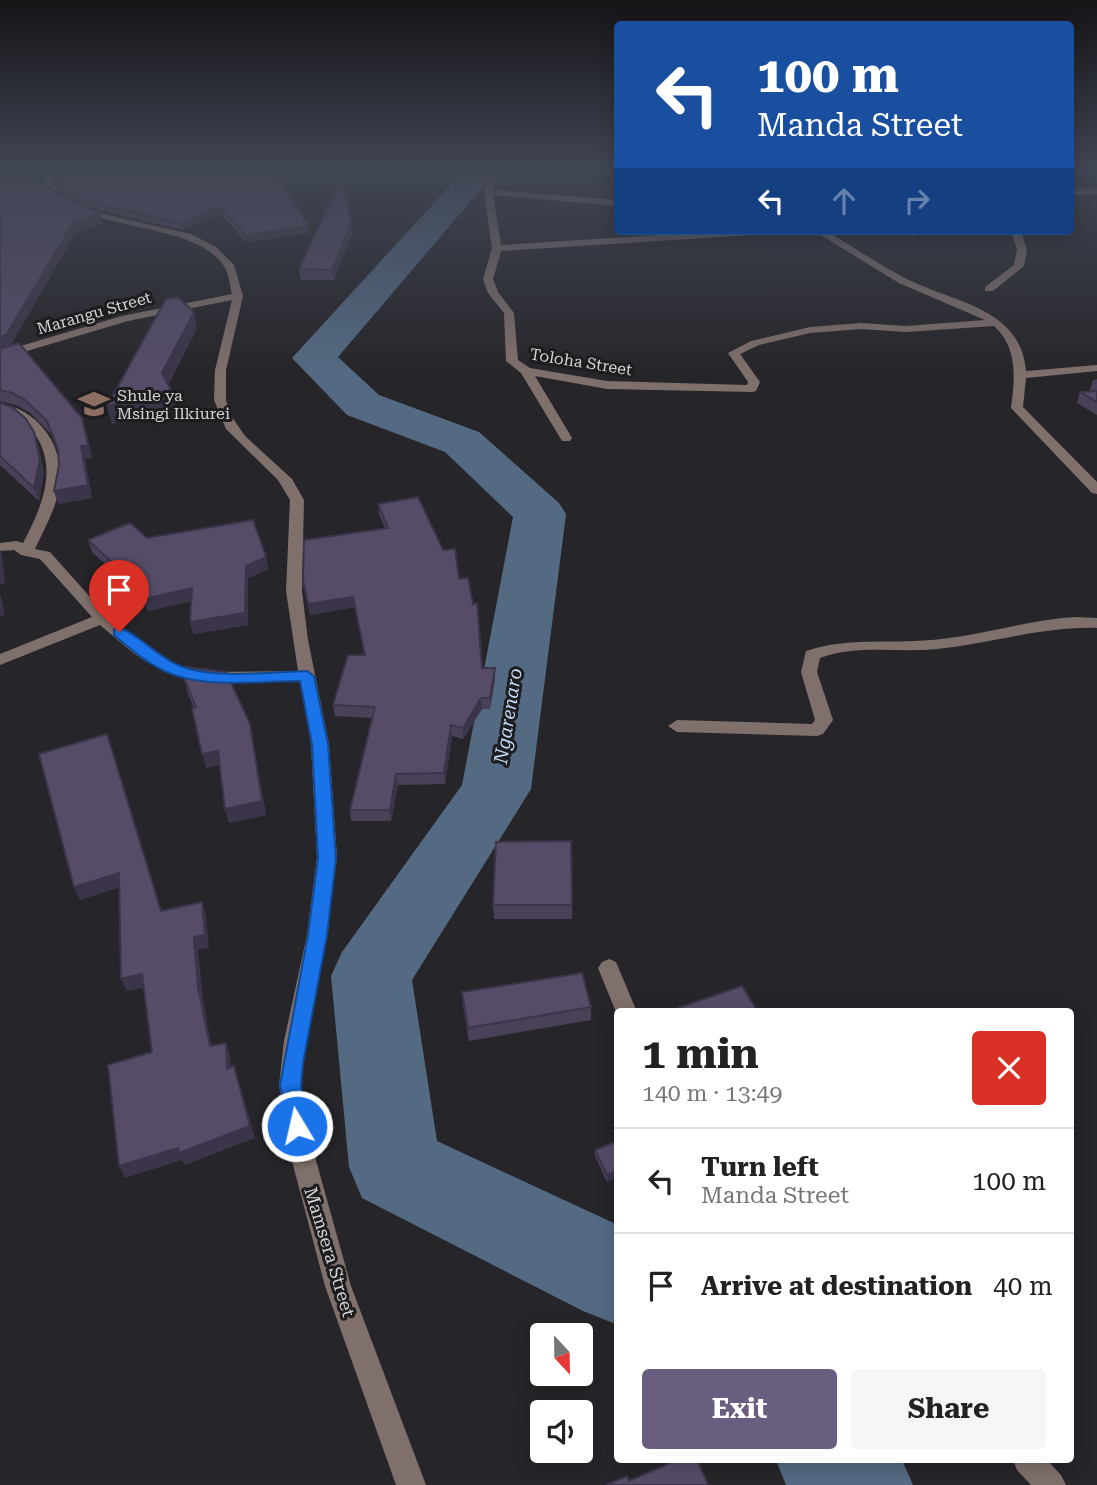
<!DOCTYPE html>
<meta charset="utf-8">
<style>
:root{--surface:#fff;--page:#f6f6f6;--text:#222;--muted:#767676;--line:#e0e0e0;--accent:#6a5e80}
body{margin:0;font-family:"Roboto Serif",serif;background:var(--page);color:var(--text);height:100vh;display:flex;flex-direction:column;font-size:26px;white-space:nowrap}
*{box-sizing:border-box;margin:0}
p{font-size:23px;color:var(--muted)}
.icon{flex:none;width:38px;height:38px;fill:none;stroke:currentColor;stroke-width:2;stroke-linecap:round;stroke-linejoin:round}
.map{position:relative;flex:1;overflow:hidden}
.panel{position:absolute;left:614px;top:1008px;width:460px;height:455px;display:flex;flex-direction:column;background:var(--surface);border-radius:7px;box-shadow:0 4px 18px #0003}
.panel>*{flex:none}
.banner{position:absolute;left:614px;top:21px;width:460px;height:214px;border-radius:7px;box-shadow:0 4px 18px #0003;background:#1a4fa0;color:#fff;overflow:hidden}
.needle{width:46px;rotate:158deg}
.buttons{position:absolute;left:530px;top:1323px;display:grid;gap:14px}
.buttons a{display:grid;place-items:center;width:63px;height:63px;border-radius:7px;background:var(--surface);box-shadow:0 4px 18px #0003;font-size:35px}
.pin{position:absolute;display:grid;place-items:center;width:60px;height:60px;color:#fff;margin:-72px -30px;border-radius:50% 50% 50% 0;rotate:-45deg;box-shadow:0 0 7px #0007}
.pin .icon{rotate:45deg}
.me{position:absolute;width:77px;margin:-38px;rotate:351deg;stroke-linejoin:round;filter:drop-shadow(0 0 5px #0008)}
.turn{display:flex;align-items:center;gap:24px;height:147px;padding:0 28px;font-size:32px}
.turn .icon{width:91px;height:91px;stroke-width:2.5}
.turn b{display:block;font-size:49px;line-height:60px}
.lanes{display:flex;align-items:center;height:66px;padding:0 28px;background:#0003;justify-content:center;gap:35px;direction:ltr}
.lanes .off{opacity:.35}
.round{display:grid;place-items:center;flex:none;width:74px;height:74px;border-radius:7px;background:var(--page)}
.head{display:flex;align-items:center;justify-content:space-between;height:119px;padding:0 28px}
h1{font-size:42px;font-weight:700;line-height:52px}
.primary-button{display:flex;gap:14px;margin-top:auto;padding:14px 28px}
.primary-button a{flex:1;height:80px;border-radius:7px;background:var(--accent);color:#fff;font-size:28px;font-weight:700;line-height:80px;text-align:center}
.primary-button a+a{background:var(--page);color:var(--text)}
ul{padding:0;list-style:none}
li{display:flex;align-items:center;gap:21px;height:105px;padding:0 28px;border-top:2px solid var(--line)}
li div{flex:1}
li b{display:block;font-size:26px}
li em{font-style:normal}
.map>svg:first-child{display:block}
.lines{fill:none;stroke-linecap:round;stroke-linejoin:round}
.river{fill:#546a83;fill-rule:evenodd}
.minor{fill:#80706c;fill-rule:evenodd}
.wall{fill:#4a4159}
.shaded-wall{fill:#3c3549}
.building{fill:#564c68;stroke:#3c3549;stroke-width:2}
.route{fill:#1a73e8;stroke:#114b97;stroke-width:2}
.labels{text-anchor:middle;dominant-baseline:central;stroke-width:6;stroke-linejoin:round;paint-order:stroke}
.far-street-label{font-size:16px;fill:#d2d2d4;stroke:#1d1c1f}
.far-poi-label{font-size:16px;fill:#d2d2d4;stroke:#1d1c1f;text-anchor:start}
.street-label{font-size:18px;fill:#d2d2d4;stroke:#1d1c1f}
.water-label{font-size:19px;font-style:italic;fill:#c4dcf8;stroke:#1d1c1f}
</style>
<div class="map">
<svg width="1097" height="1485" viewBox="0 0 1097 1485">
<rect width="100%" height="100%" fill="#262529"/>
<g class="lines">
<g class="river">
<path d="M466 168H499L338 357 379 395 479 432 559 503 566 514 531 789 412 980 437 1141 618 1225V1325L583 1311 362 1198 349 1167 331 976 342 952 462 785 513 517 445 452 347 415 292 358Z"/>
<path d="M776 1460H902L913 1485H786Z"/>
</g>
<g class="minor">
<path d="M49 168H57L52 185 71 202 98 213 191 234 216 247 234 265 243 296 226 370V400L230 414 245 436 292 479 304 500 302 591 308 640 329 744 337 857 327 935 306 1041 301 1085 312 1146 351 1286 426 1485H396L325 1286 288 1146 279 1085 284 1041 307 935 317 857 311 744 300 681C248 682 193 690 147 662 130 652 115 637 100 625L0 665V654L92 617 40 559 21 555 14 550 0 551V543L17 541 23 543C42 507 60 466 32 430 24 420 13 413 0 411V403C42 411 68 451 58 493 54 513 43 531 35 549L50 552 107 616 158 654 183 667 206 672 298 671 286 591 290 500 278 480 226 429 214 400 215 370 232 300 128 321 0 359V352L122 316 232 294C230 286 229 275 225 268 197 219 90 236 43 186Z"/>
<path d="M489 168H497L493 190 618 200V206L493 195 501 245 724 231H774L769 234 501 251 493 279 498 292 514 313 518 360 530 368 607 381 747 385 748 382 728 353 751 341 810 327 861 323 906 326 985 320 899 283 814 231H826C852 246 878 264 905 278 951 302 1021 307 1026 371L1097 365V371L1026 378 1023 407 1097 482V494L1092 493 1011 408C1015 378 1018 348 994 326L906 332 861 329 810 333 759 345 740 354 760 382 756 391 752 392 607 389 535 376 572 438 570 441H562L521 373 506 361 504 313 488 293 483 279 492 248 484 192Z"/>
<path d="M1097 188V194L1071 195V189Z"/>
<path d="M1011 231H1021L1027 250 1024 266 993 291H985V287L1014 265 1017 250Z"/>
<path d="M1075 617 1097 618V628C1042 626 991 644 937 649 899 653 857 644 820 658L817 672 833 720 823 734 817 736 677 732 668 726 677 720 812 724 815 720 801 672 806 651C850 636 895 645 941 639 986 634 1029 620 1075 617Z"/>
<path d="M609 959 616 962 637 1012H618V1017L598 968 602 962Z"/>
<path d="M1013 1460H1047L1061 1475 1066 1485H1031L1017 1470Z"/>
</g>
</g>
<g class="wall">
<path d="M187 171 310 233 246 242 221 214 183 230 99 210 72 200 55 184 53 177Z"/>
<path d="M0 185 74 203 100 213 103 223 75 234 10 346 86 431 92 458 85 459 92 498 58 504V452L51 434 29 412 16 405 0 401Z"/>
<path d="M893 231H918L914 239 912 235H896Z"/>
<path d="M353 232 334 280H301L299 269Z"/>
<path d="M1097 379V415L1077 403 1080 392 1091 391 1090 390 1093 380Z"/>
<path d="M0 403 34 432 38 445 44 472 39 501 0 465Z"/>
<path d="M378 504 443 550 459 579 482 668H495V679L490 709H482L463 739 452 736 445 784 398 785 391 821H351L350 810 372 718 335 716 333 705 365 655 355 607 310 615 303 580 385 528 379 514Z"/>
<path d="M147 538 266 557 268 569 248 578V625L193 634 191 601 148 611 136 576 123 581 92 552 88 540Z"/>
<path d="M185 681 250 724 266 815 229 823 220 765 206 768 194 708 188 694Z"/>
<path d="M493 905H572V919H494Z"/>
<path d="M462 992 591 1007V1020L469 1041 463 1006Z"/>
<path d="M618 1141 607 1182 595 1156V1150Z"/>
</g>
<g class="shaded-wall">
<path d="M40 168 42 178 41 181 0 184V174Z"/>
<path d="M220 207 221 214 183 230 182 223Z"/>
<path d="M100 213 103 223 75 234 10 346 0 351V337L73 223Z"/>
<path d="M351 222 353 232 334 280 332 270Z"/>
<path d="M309 226 310 233 246 242 245 235Z"/>
<path d="M873 231H890L873 234Z"/>
<path d="M194 312 197 328 166 390 162 373Z"/>
<path d="M171 390 176 407 112 424 107 406Z"/>
<path d="M82 418 92 458 85 459 92 498 58 504 54 491 81 446Z"/>
<path d="M34 432 38 445 44 472 39 501 34 488Z"/>
<path d="M0 549 2 554 5 583 0 584Z"/>
<path d="M266 557 268 569 248 578V625L193 634 190 622 246 566Z"/>
<path d="M133 564 136 576 123 581 119 569Z"/>
<path d="M192 588 195 600 148 611 144 599Z"/>
<path d="M0 593 5 615 0 617Z"/>
<path d="M353 597 355 607 310 615 308 604Z"/>
<path d="M495 668V679L490 709V698Z"/>
<path d="M481 698 482 709 463 739V728Z"/>
<path d="M250 724 266 815 229 823 225 809Z"/>
<path d="M451 725 452 736 445 784 444 773Z"/>
<path d="M218 751 222 765 206 768 202 754Z"/>
<path d="M396 774 398 785 391 821 390 810Z"/>
<path d="M119 873 124 886 80 900 74 887Z"/>
<path d="M202 902 206 915 209 948 198 950 203 1000 214 1059 210 1046 198 987 194 937Z"/>
<path d="M142 974 147 987 127 991 121 979Z"/>
<path d="M226 1043 230 1055 231 1081 227 1069Z"/>
<path d="M234 1066 255 1138 185 1165 182 1160 125 1178 119 1166Z"/>
<path d="M618 1171V1177L607 1182V1175Z"/>
</g>
<g class="building">
<path d="M0 168H40L38 172 0 174Z"/>
<path d="M58 168H186V171L231 168H270L309 226 245 235 220 207 182 223 97 204 71 193 53 177 54 175 59 176Z"/>
<path d="M342 177 351 222 332 270 299 269Z"/>
<path d="M41 182 74 203 100 213 73 223 6 335 0 337V185Z"/>
<path d="M178 297 194 312 162 373 171 390 107 406 166 299Z"/>
<path d="M19 343 82 418 88 445 81 446 88 485 54 491 59 465 58 449 47 421 25 400 12 393 0 390V349Z"/>
<path d="M1097 391V402L1080 392Z"/>
<path d="M0 403 12 407 26 419 34 432 40 459 34 488 0 456Z"/>
<path d="M418 497 443 550 455 549 459 579 468 578 473 604 477 603 482 668H495L490 698H481L463 728 451 725 444 773 396 774 390 810H350L375 707 333 705 348 655H365L353 597 308 604 303 580 304 540 388 528 378 504Z"/>
<path d="M253 520 266 557 246 566 245 613 190 622 192 588 144 599 133 564 119 569 88 540 130 523 147 538Z"/>
<path d="M186 667 226 672 250 724 262 801 225 809 218 751 202 754 192 708 196 707 185 681Z"/>
<path d="M107 734 161 911 202 902 205 935 194 937 198 987 210 1046 226 1043 227 1069 234 1066 250 1126 179 1153 178 1148 119 1166 108 1065 152 1052 142 974 121 979 119 873 74 887 39 754Z"/>
<path d="M571 841 572 905H493L496 842Z"/>
<path d="M582 973 591 1007 468 1028 462 992Z"/>
<path d="M742 986 758 1012 669 1011Z"/>
<path d="M618 1141V1171L607 1175 595 1150Z"/>
<path d="M677 1460H697L708 1485H606L627 1476 629 1481Z"/>
</g>
<linearGradient id="sky" x2="0" y2="1"><stop stop-color="#151417"/><stop offset="0.45" stop-color="#414654"/><stop offset="1" stop-color="#414654" stop-opacity="0"/></linearGradient>
<rect width="1097" height="376" fill="url(#sky)"/>
<path class="route" d="M119 628C138 633 159 659 183 667 217 679 270 672 307 671L314 676 328 744 336 858 327 935 303 1063 301 1085 307 1126 304 1133 297 1136 289 1133 280 1085 308 935 318 858 312 744 300 681C259 681 213 688 174 675 151 667 132 650 114 635V629Z"/>
<defs>
<symbol id="school-bare" viewBox="-9 -9 18 18"><path d="M0-5L7-2L0 1L-7-2ZM-4 1L0 2.5L4 1V4Q0 6-4 4Z" fill="#8d6e63" stroke="#1d1c1f" stroke-width="2.5" paint-order="stroke"/></symbol>
</defs>
<g fill-rule="evenodd">
<use href="#school-bare" x="72" y="382" width="44" height="44"/>
</g>
<g class="labels">
<g class="far-street-label">
<text transform="translate(94 313) rotate(-16)">Marangu Street</text>
<text transform="translate(581 362) rotate(9)">Toloha Street</text>
</g>
<g class="far-poi-label">
<text x="117" y="395">Shule ya<tspan x="117" dy="18">Msingi Ilkiurei</tspan></text>
</g>
<g class="street-label">
<text transform="translate(330 1252) rotate(73)">Mamsera Street</text>
</g>
<g class="water-label">
<text transform="translate(508 716) rotate(-81)">Ngarenaro</text>
</g>
</g>
</svg>
<div class="buttons">
<a><svg class="needle" viewBox="-14 -14 28 28"><path d="M0-13l5 13h-10z" fill="#e53935"/><path d="M0 13l5-13h-10z" fill="#767676"/></svg></a>
<a><svg class="icon" aria-label="sound" viewBox="0 0 24 24"><path d="M4 9h4l5-4v14l-5-4H4zM17 9q2 3 0 6"/></svg></a>
</div>
<div class="pin" style="left:119px;top:632px;background:#d93025"><svg class="icon" aria-label="arrive" viewBox="0 0 24 24"><path d="M6 21V4h12l-3 4 3 4H6"/></svg></div>
<svg class="me" style="left:297px;top:1126px" viewBox="-20 -20 40 40"><circle r="17" fill="#1a73e8" stroke="#fff" stroke-width="3"/><path d="M0-11L8 9 0 5-8 9z" fill="#fff"/></svg>
<div class="banner">
<div class="turn"><svg class="icon" aria-label="left" viewBox="0 0 24 24"><path d="M17 20v-9H6M10 6l-5 5 5 5"/></svg><div><b>100 m</b>Manda Street</div></div>
<div class="lanes"><svg class="icon" aria-label="left" viewBox="0 0 24 24"><path d="M17 20v-9H6M10 6l-5 5 5 5"/></svg><svg class="icon off" aria-label="ahead" viewBox="0 0 24 24"><path d="M12 20V5M6 11l6-6 6 6"/></svg><svg class="icon off" aria-label="right" viewBox="0 0 24 24"><path d="M7 20v-9h11M14 6l5 5-5 5"/></svg></div>
</div>
<section class="panel">
<div class="head"><div><h1>1 min</h1><p>140 m · 13:49</p></div><a class="round" style="background:#d93025;color:#fff"><svg class="icon" aria-label="close" viewBox="0 0 24 24"><path d="M6 6l12 12M18 6L6 18"/></svg></a></div>
<ul>
<li><svg class="icon" aria-label="left" viewBox="0 0 24 24"><path d="M17 20v-9H6M10 6l-5 5 5 5"/></svg><div><b>Turn left</b><p>Manda Street</p></div><em>100 m</em></li>
<li><svg class="icon" aria-label="arrive" viewBox="0 0 24 24"><path d="M6 21V4h12l-3 4 3 4H6"/></svg><div><b>Arrive at destination</b></div><em>40 m</em></li>
</ul>
<div class="primary-button"><a>Exit</a><a>Share</a></div>
</section>
</div>
